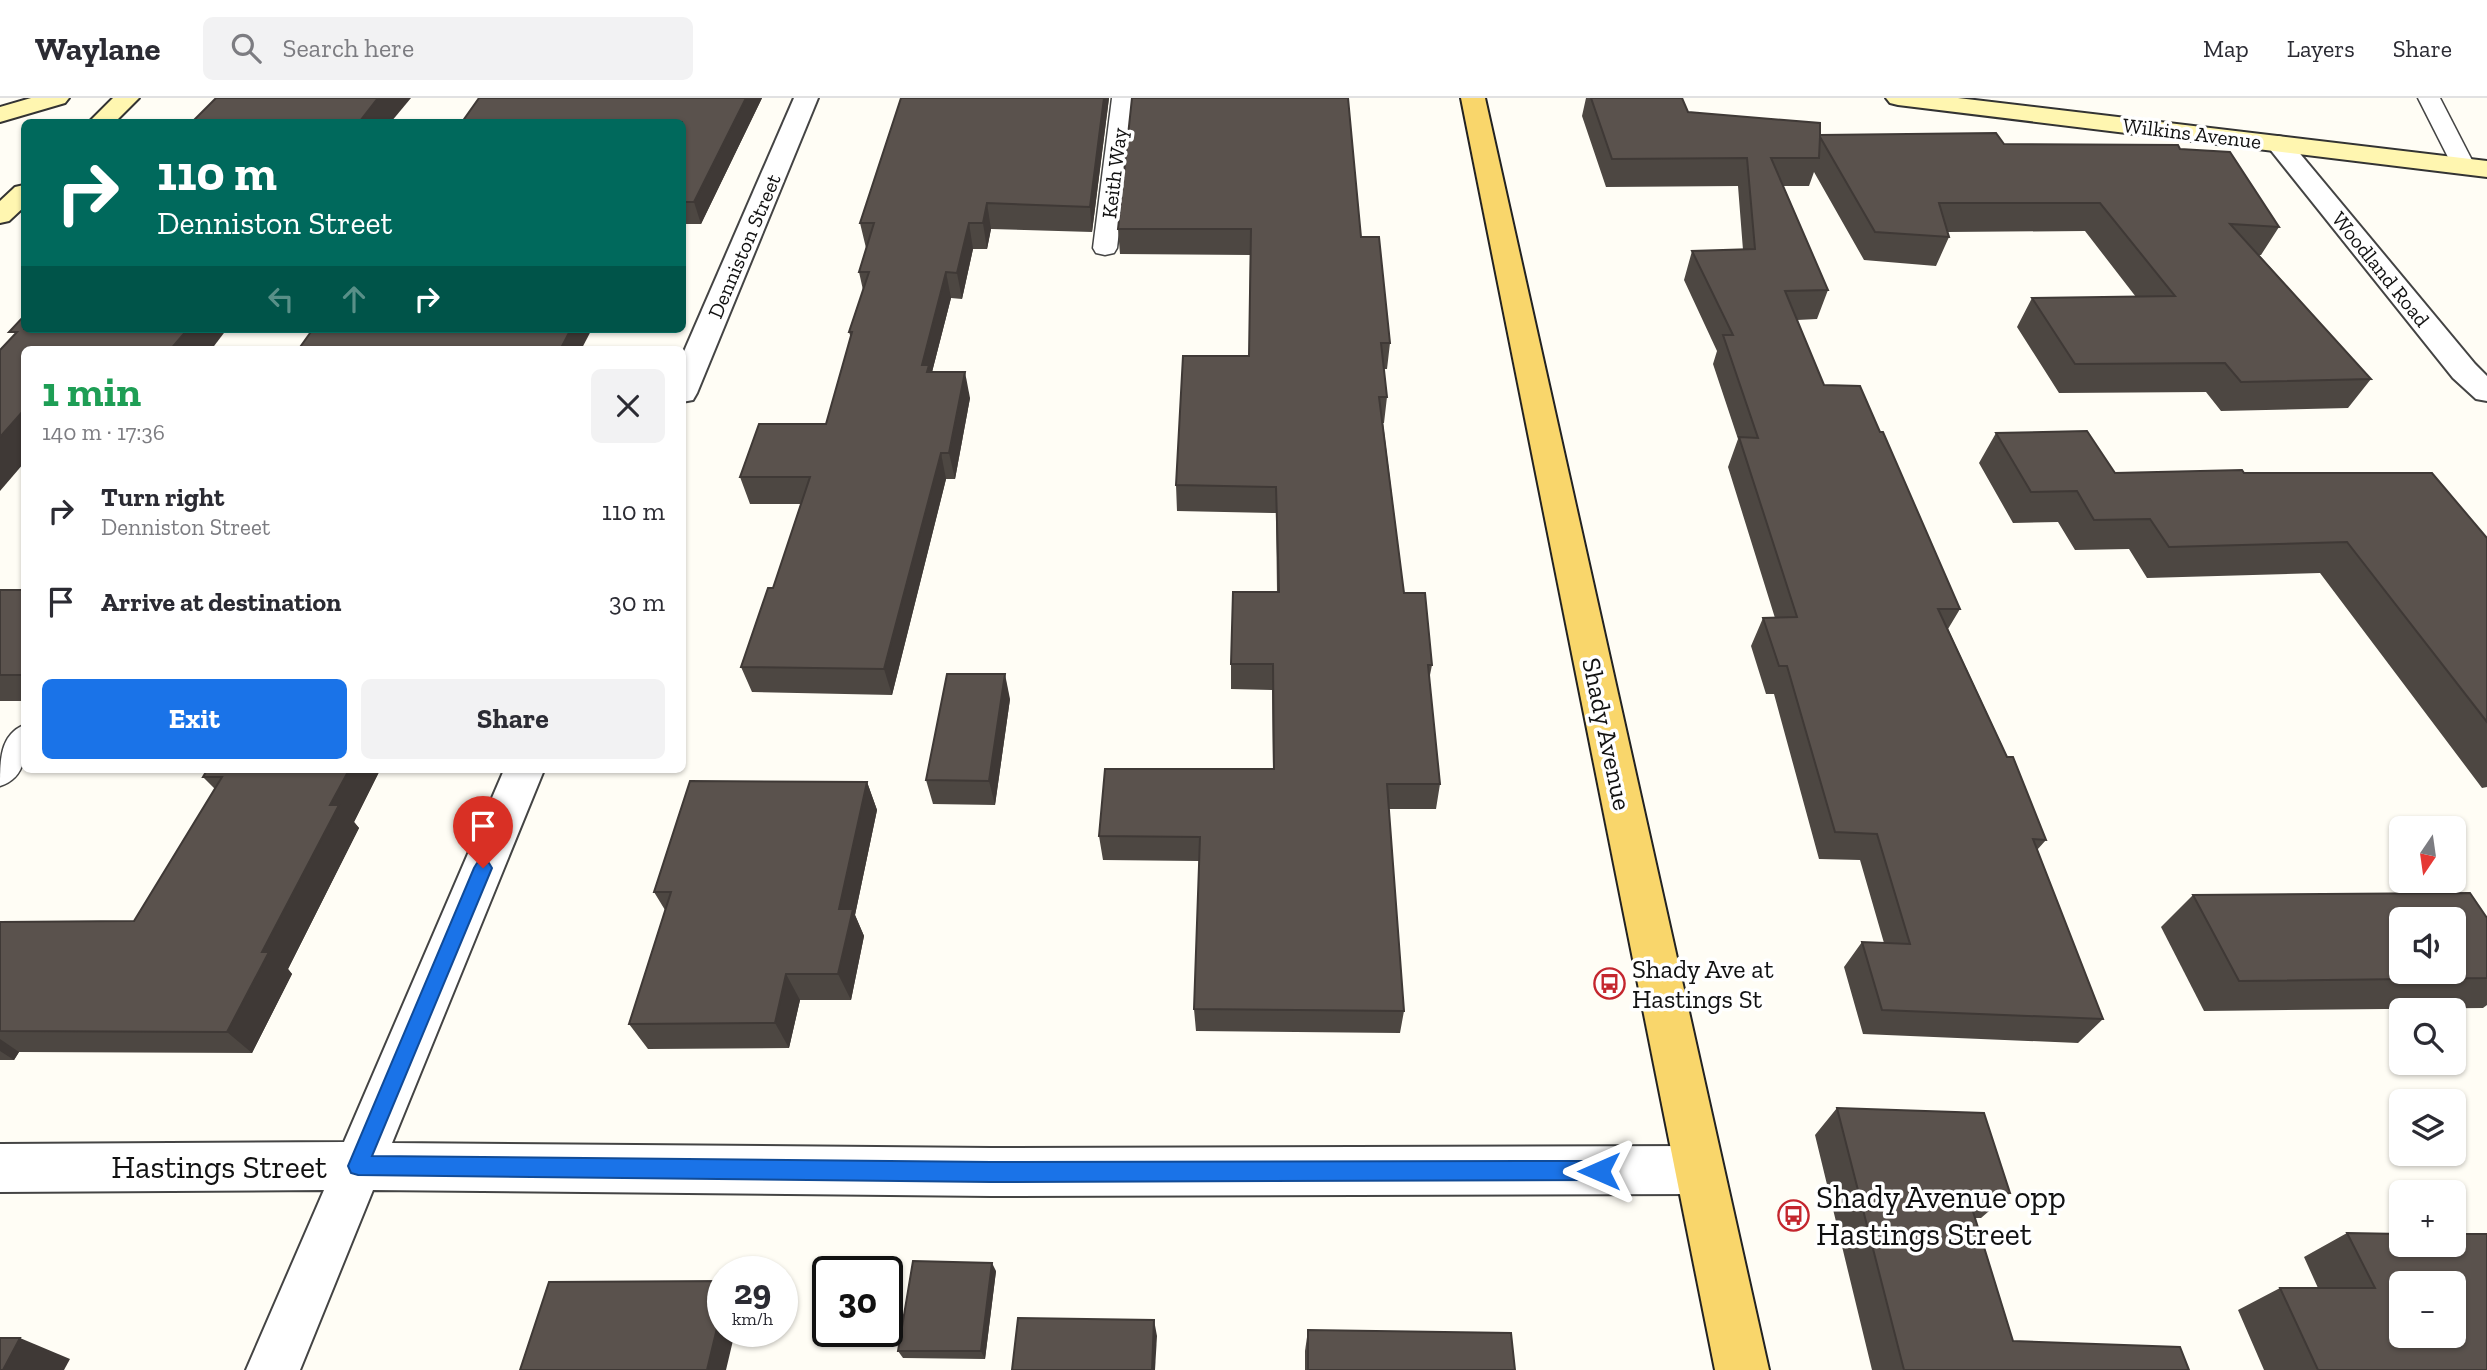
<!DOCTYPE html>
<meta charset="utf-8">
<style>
:root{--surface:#fff;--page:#f2f2f3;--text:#2b2b33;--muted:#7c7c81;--line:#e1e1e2;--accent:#1a73e8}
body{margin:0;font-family:"Zilla Slab",serif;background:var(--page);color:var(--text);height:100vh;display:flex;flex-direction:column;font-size:26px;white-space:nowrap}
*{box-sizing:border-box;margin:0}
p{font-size:23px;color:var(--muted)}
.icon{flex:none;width:38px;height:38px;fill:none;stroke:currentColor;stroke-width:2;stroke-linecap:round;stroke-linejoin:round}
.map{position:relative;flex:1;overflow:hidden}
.details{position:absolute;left:21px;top:248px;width:665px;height:427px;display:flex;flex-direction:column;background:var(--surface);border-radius:10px;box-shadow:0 2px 5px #0004}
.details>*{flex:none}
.top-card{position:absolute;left:21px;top:21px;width:665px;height:214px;border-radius:10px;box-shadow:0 2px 5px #0004;background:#00695c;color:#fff;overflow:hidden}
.needle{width:46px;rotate:193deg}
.tools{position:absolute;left:2389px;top:718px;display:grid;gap:14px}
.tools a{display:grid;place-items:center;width:77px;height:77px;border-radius:10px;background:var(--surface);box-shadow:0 2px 5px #0004;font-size:35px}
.speed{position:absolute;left:707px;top:1158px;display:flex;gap:14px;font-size:35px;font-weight:700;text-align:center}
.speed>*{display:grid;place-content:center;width:91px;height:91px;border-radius:50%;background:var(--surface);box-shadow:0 2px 5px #0004;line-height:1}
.speed small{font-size:18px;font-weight:400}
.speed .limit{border:4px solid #111;border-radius:10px;background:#fff;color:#111}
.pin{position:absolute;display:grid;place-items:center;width:60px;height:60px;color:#fff;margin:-72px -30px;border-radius:50% 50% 50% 0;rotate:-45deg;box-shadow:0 0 7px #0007}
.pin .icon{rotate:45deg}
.me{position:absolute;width:77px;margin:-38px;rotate:270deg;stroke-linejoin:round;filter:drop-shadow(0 0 5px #0008)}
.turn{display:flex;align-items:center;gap:24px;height:147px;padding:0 21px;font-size:32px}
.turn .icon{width:91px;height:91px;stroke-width:2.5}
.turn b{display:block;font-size:49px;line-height:60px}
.lanes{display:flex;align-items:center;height:66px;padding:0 21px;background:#0003;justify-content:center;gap:35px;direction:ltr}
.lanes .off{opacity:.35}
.round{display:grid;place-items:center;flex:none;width:74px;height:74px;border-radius:10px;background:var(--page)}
.head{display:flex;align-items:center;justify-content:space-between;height:119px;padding:0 21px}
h1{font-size:42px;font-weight:800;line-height:52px;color:#1e9e55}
.button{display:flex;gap:14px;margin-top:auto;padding:14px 21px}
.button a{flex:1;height:80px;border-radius:10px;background:var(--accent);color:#fff;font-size:28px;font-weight:800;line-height:80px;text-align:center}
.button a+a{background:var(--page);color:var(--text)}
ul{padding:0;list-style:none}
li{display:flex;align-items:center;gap:21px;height:91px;padding:0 21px}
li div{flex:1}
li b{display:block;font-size:26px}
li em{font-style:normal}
header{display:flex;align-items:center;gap:42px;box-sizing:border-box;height:98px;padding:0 35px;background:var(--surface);border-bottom:2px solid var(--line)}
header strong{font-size:33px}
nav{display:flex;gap:38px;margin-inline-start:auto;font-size:24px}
.search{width:490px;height:63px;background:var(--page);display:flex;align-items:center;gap:18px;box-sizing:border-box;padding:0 24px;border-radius:10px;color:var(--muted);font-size:26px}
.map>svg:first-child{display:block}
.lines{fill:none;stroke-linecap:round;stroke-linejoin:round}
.lane-casing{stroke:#444;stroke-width:3}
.street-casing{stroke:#444;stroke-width:4}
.secondary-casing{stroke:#333;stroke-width:4}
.primary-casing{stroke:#222;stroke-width:4}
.lane{fill:#fff;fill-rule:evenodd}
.street{fill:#fff;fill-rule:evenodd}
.secondary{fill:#fff6b0;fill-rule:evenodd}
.primary{fill:#f9d66b;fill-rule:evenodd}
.wall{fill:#4d4742}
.shaded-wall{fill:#3f3936}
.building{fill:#5a524d;stroke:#3f3936;stroke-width:2;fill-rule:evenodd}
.route{fill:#1a73e8;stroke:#114b97;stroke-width:2}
.labels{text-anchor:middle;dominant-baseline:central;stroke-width:7;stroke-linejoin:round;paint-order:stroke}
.far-street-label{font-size:21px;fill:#111;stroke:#fff}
.street-label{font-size:26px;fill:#111;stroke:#fff}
.poi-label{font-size:26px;fill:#111;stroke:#fff;text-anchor:start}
.near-street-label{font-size:32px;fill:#111;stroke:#fff}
.near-poi-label{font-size:32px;fill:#111;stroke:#fff;text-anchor:start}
</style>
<header>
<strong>Waylane</strong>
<div class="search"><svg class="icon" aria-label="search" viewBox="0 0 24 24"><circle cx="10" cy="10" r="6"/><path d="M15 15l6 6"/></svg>Search here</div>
<nav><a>Map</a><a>Layers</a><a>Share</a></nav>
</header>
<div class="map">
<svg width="2487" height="1272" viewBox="0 0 2487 1272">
<rect width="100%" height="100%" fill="#fffdf5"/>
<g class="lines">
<defs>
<g id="lane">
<path d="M1112 0H1134L1117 150 1114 155 1105 157 1096 155 1093 150Z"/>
<path d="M2418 0H2440L2475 68 2471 73H2455Z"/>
<path d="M24 627C26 652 28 679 0 688 0 662 0 637 24 627Z"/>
</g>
<g id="street">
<path d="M794 0H818L697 295 693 302 682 304V258Z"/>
<path d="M2278 38 2287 40 2475 266 2487 278V303L2476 301 2453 280 2269 50 2266 45 2269 40Z"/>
<path d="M504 672H544L392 1045 991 1050 1699 1048 1716 1055 1723 1072 1716 1089 1699 1096 991 1098 373 1092 300 1272H246L324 1092 0 1094V1046L344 1044Z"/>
</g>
<g id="secondary">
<path d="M31 0H69L65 5 0 24V9Z"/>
<path d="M113 0H139L115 24H89Z"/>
<path d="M1886 0H1958L2487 63V79L1898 7 1890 5Z"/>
<path d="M24 87V109L9 123 0 125V103L15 89Z"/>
</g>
<path id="primary" d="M1461 0H1485L1769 1272H1715Z"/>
</defs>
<use href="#lane" class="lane-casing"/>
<use href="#street" class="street-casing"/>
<use href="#secondary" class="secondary-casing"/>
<use href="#primary" class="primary-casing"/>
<use href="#lane" class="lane"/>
<use href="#street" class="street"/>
<use href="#secondary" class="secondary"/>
<use href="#primary" class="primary"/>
</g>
<g class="wall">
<path d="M216 0 391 24H192Z"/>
<path d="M479 0H762L701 126H682V24Z"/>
<path d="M901 0H1109L1092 134 991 131 987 151H973L962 201 951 200 932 274 970 300 955 381H946L892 597 752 594 741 569 773 490 801 406H750L740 379 826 326 851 240 849 234 863 192 859 174 866 150 860 125Z"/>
<path d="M1132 0 1361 139 1390 245 1387 271H1384L1387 299 1384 325H1383L1404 495 1432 567 1429 582 1440 686 1436 711H1389L1404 913 1400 935 1196 933 1194 911 1199 763 1103 762 1099 738 1273 671 1272 592 1231 591V566L1277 494 1276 415 1177 413 1176 387 1249 258 1250 157 1120 156 1118 131Z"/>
<path d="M1586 0H1682L1688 14 1820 37 2004 46 2180 51 2279 129 2261 157H2259L2371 281 2348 310 2221 313 2206 294 2059 295 2017 229 2032 200 2136 199 2085 133 1947 134 1949 139 1936 168 1864 162 1814 74 1809 88H1783L1828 192 1817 221 1797 222 1824 287 1960 511 1948 531 2046 742 2037 752 2103 921 2078 945 1863 936 1844 869 1862 844 1884 845 1860 762 1819 761 1774 596H1766L1751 548 1763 520H1775L1728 369 1738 341 1713 266 1717 253 1684 182 1692 153 1743 152 1738 88 1606 89 1582 18Z"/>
<path d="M1996 335 2115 375H2244L2487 440V689L2482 690 2320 475 2147 480 2129 451 2075 452 2058 424 2013 425 1979 365Z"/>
<rect x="0" y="492" width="24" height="111"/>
<path d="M1010 601 995 707 933 706 926 682Z"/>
<path d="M207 672H380L354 724 359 730 288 871 292 876 252 955 19 954 14 962H0V824L134 823 215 691 203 679Z"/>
<path d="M867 684 877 712 855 817 864 838 851 902H800L789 950 648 951 629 926 665 812 654 794Z"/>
<path d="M2193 797 2487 820V907L2483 910 2204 913 2161 829Z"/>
<path d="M1837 1010 2010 1095 1981 1120H1975L2013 1243 2189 1272H1872L1815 1037Z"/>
<path d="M2347 1135 2487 1272H2264L2238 1212 2280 1190H2318L2304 1159Z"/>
<path d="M996 1173 985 1261 903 1260 898 1253Z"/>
<path d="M1308 1232 1515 1272H1305V1253Z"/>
</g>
<g class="shaded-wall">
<path d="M378 0H411L391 24H361L360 23Z"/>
<path d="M746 0H762L701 126 694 104Z"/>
<path d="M1104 0H1109L1092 134 1090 109Z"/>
<path d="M987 105 991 131 987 151 983 125Z"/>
<path d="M969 125 973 151 962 201 957 175Z"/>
<path d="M946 174 951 200 931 278 922 267Z"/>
<path d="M188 231H227L211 252H170Z"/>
<path d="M571 231H592L581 252H560Z"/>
<path d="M965 274 970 300 955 381 949 355Z"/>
<path d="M24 312V365L0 393V339Z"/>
<path d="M941 355 946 381 892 597 884 571Z"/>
<path d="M1005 576 1010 601 995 707 989 683Z"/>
<path d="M349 672H380L354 724 359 730 288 871 292 876 252 955 227 934 262 854 330 707Z"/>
<path d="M867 684 877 712 855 817 864 838 851 902 838 876 839 811Z"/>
<path d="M786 876 800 902 789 950 775 925Z"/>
<path d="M0 941 19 954 14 962 0 953Z"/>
<path d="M992 1165 996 1173 985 1261 981 1253Z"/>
<path d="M723 1205V1234H735L726 1272H707Z"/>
<path d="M1154 1222 1157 1238 1155 1272H1152Z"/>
<path d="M20 1240 70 1261 64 1272H3Z"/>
</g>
<g class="building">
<path d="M216 0H378L360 23 319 22 317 24H192Z"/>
<path d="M479 0H746L694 104H682V24H462Z"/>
<path d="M901 0H1104L1090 109 987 105 983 125H969L957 175 946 174 922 267H929L927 274H965L949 355H941L884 571 741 569 768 490H773L810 379H740L759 326H826L852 234H849L869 174H859L874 125H860Z"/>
<path d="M1132 0H1348L1361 139H1379L1390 245H1381L1387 299H1379L1404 495H1425L1432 567H1428L1440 686H1387L1404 913 1194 911 1200 739 1099 738 1105 671H1274L1273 566H1231L1233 494H1279L1276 389 1176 387 1183 258H1249L1251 131H1118Z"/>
<path d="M1591 0H1682L1688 14 1820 25V37L1996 35 2004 46 2178 47 2180 51 2230 54 2279 129 2230 126 2371 281 2241 284 2225 265 2075 266 2032 200 2175 198 2100 105H1939L1949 139 1875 134 1820 39 1819 60H1771L1828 192 1785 193 1824 287 1860 288 1880 334H1883L1960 511H1938L2007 659H2013L2046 742 2033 741 2103 921 1882 912 1862 844 1910 846 1877 736 1835 734 1787 568H1779L1763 520 1797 519 1739 339 1758 340 1723 237H1733L1692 153 1755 151 1747 60 1612 61Z"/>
<path d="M24 218V231H188L170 252H24V312L0 339V252L17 234H9Z"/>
<path d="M313 231H571L560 252H298Z"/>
<path d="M2087 333 2115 375 2242 372 2244 375H2432L2487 440V624L2347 444 2169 449 2150 421 2094 422 2077 393 2031 394 1996 335Z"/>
<rect x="0" y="492" width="24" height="85"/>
<path d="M947 576H1005L989 683 926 682Z"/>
<path d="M207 672H349L330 707H339L262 854H269L227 934 0 933V824L134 823 222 679H203Z"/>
<path d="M690 683 867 684 839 811H853L838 876H786L775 925 629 926 671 794H654Z"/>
<path d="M2470 795 2487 820V880L2239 883 2193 797ZM2401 821H2454V873H2401Z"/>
<path d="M1837 1010 1984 1015 2010 1095 1967 1094 2013 1243 2180 1249 2189 1272H1904Z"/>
<path d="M2347 1135 2401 1136V1146H2454V1136H2487V1272H2318L2280 1190H2375ZM2401 1185H2454V1237H2401Z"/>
<path d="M913 1163 992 1165 981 1253H898Z"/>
<path d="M723 1183V1205L707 1272H520L549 1184Z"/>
<path d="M1018 1220 1154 1222 1152 1272H1012Z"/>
<path d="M1308 1232 1511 1235 1515 1272H1308Z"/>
<path d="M0 1240H20L3 1272H0Z"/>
</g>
<path class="route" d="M483 763 489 765 492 770 372 1058 991 1064 1599 1063 1606 1066 1609 1073 1606 1080 1599 1082 991 1084 358 1077 351 1075 348 1068 474 770 477 765Z"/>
<defs>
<symbol id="bus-ring" viewBox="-11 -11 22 22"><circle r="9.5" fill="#fff" stroke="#c4262e" stroke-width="1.5"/><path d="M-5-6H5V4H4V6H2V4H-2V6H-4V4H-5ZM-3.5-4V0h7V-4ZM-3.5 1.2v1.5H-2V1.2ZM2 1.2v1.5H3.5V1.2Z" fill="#c4262e"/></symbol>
</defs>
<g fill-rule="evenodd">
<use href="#bus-ring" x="1592" y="868" width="35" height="35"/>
<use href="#bus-ring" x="1776" y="1100" width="35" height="35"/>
</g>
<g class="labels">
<g class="far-street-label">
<text transform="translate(2192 35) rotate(7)">Wilkins Avenue</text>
<text transform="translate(1114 75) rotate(-83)">Keith Way</text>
<text transform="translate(744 148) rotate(-67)">Denniston Street</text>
<text transform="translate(2381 171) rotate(51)">Woodland Road</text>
</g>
<g class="street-label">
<text transform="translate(1607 636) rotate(78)">Shady Avenue</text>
</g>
<g class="poi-label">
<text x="1632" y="871">Shady Ave at<tspan x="1632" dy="30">Hastings St</tspan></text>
</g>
<g class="near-street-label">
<text x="219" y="1069">Hastings Street</text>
</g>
<g class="near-poi-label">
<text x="1816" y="1099">Shady Avenue opp<tspan x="1816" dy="37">Hastings Street</tspan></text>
</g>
</g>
</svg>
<div class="tools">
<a><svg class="needle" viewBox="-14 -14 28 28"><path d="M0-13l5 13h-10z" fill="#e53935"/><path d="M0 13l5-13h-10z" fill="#7c7c81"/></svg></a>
<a><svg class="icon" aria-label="sound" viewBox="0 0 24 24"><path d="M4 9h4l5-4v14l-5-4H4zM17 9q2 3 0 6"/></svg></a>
<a><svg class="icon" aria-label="search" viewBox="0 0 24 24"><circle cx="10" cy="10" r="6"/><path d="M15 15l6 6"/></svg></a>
<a><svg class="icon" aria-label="layers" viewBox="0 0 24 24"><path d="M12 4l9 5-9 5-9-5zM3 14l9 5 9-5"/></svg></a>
<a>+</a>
<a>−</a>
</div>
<div class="speed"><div>29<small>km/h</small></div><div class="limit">30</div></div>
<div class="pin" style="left:483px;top:770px;background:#d93025"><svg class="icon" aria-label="arrive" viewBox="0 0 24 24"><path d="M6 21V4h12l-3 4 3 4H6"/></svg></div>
<svg class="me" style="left:1599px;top:1073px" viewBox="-20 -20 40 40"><path d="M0-17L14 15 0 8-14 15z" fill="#1a73e8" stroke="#fff" stroke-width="4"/></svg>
<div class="top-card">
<div class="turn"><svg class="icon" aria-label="right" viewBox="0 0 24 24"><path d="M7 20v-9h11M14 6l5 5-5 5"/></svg><div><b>110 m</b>Denniston Street</div></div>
<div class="lanes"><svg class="icon off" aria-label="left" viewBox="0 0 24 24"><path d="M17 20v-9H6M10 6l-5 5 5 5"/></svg><svg class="icon off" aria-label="ahead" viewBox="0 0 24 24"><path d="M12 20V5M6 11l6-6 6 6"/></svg><svg class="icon" aria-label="right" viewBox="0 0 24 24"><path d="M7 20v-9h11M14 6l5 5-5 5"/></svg></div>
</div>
<section class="details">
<div class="head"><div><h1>1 min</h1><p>140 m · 17:36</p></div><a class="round"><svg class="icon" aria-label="close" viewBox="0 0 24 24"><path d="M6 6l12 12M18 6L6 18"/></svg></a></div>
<ul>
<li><svg class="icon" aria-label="right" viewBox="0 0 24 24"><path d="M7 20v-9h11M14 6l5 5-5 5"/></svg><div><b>Turn right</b><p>Denniston Street</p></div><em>110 m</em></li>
<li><svg class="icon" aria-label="arrive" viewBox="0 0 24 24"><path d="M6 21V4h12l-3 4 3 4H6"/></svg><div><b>Arrive at destination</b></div><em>30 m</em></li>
</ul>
<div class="button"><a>Exit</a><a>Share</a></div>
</section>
</div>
